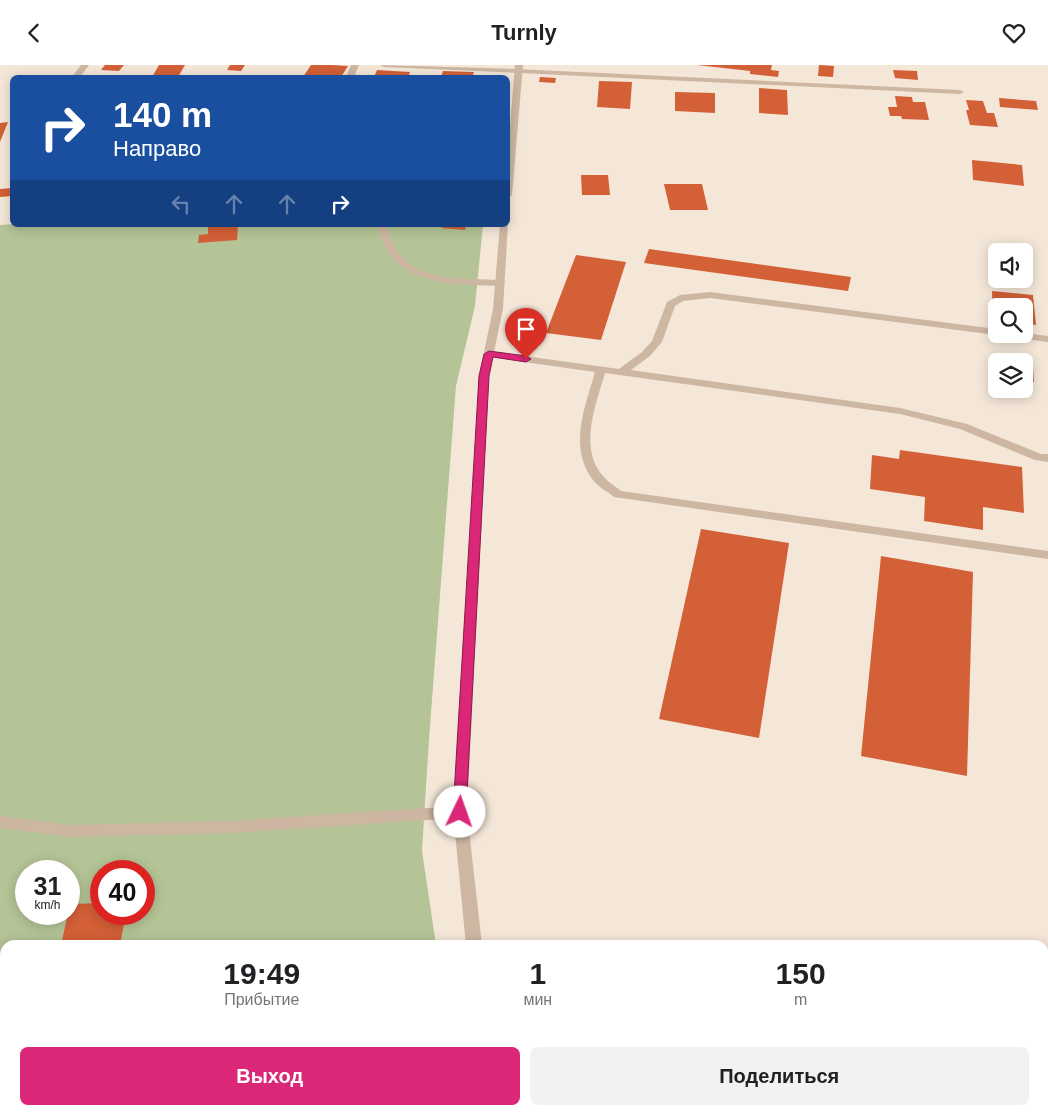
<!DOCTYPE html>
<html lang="ru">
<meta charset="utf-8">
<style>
:root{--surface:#fff;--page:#f2f2f2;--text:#202124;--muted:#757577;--accent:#db2777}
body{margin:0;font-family:Arial,sans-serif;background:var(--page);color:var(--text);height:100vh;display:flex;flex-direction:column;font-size:19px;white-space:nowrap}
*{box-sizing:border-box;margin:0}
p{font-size:16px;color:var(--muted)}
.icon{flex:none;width:28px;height:28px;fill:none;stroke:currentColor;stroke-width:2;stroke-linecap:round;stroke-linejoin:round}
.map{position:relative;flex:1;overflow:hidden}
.sheet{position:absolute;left:0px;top:875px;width:1049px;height:175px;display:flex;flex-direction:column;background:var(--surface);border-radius:15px 15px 0 0;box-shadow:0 2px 12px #0003}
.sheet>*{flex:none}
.banner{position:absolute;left:10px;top:10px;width:500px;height:152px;border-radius:8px;box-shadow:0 2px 12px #0003;background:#1a4fa0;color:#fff;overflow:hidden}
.controls{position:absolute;left:988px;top:178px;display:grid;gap:10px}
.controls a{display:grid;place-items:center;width:45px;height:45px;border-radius:8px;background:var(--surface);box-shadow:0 2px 12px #0003;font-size:25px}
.speed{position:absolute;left:15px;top:795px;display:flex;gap:10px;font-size:25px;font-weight:700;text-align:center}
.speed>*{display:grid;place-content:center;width:65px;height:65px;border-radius:50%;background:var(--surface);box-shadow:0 2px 12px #0003;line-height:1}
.speed small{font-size:12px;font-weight:400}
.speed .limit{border:8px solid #d22;background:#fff;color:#111}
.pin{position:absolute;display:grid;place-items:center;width:42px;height:42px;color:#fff;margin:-51px -21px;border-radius:50% 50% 50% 0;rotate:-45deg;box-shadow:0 0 5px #0007}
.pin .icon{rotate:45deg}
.me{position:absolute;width:55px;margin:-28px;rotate:3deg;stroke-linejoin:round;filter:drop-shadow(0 0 4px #0008)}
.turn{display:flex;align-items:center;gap:18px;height:105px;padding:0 20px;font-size:22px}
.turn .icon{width:65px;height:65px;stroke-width:2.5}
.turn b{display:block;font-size:35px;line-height:42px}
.lanes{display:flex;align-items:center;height:48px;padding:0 20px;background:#0003;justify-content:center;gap:25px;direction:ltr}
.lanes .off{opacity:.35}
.eta{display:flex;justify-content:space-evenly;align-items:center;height:85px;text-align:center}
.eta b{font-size:30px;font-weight:800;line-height:35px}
.cta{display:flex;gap:10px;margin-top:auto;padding:10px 20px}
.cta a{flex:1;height:58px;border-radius:8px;background:var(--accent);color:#fff;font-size:20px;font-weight:800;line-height:58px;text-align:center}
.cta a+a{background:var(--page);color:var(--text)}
header{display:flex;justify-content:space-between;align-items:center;height:65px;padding:0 20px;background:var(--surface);font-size:22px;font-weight:800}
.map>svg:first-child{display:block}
.green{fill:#b4c496;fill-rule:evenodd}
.building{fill:#d36037}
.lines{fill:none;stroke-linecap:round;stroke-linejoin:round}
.service{fill:#cdb7a3;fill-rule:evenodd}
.minor{fill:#cdb7a3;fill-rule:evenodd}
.tertiary{fill:#cdb7a3;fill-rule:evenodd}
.route{fill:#db2777;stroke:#8e194d}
</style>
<header><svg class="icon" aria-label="back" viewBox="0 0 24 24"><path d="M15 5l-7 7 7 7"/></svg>Turnly<svg class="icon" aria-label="heart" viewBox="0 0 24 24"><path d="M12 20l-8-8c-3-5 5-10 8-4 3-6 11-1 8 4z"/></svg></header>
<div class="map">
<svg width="1048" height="1050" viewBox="0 0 1048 1050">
<rect width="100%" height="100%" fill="#f4e7d8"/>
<path class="green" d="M12 159 483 160 475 241 456 321 429 674 422 786 436 880H5V1045H476L478 1050H0V160ZM26 806H69V849H26ZM101 806H144V849H101Z"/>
<g class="building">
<path d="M105 0H124L119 6 101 5Z"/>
<path d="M159 0H185L178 12H152Z"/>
<path d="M230 0H245L241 6 227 5Z"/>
<path d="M311 0H332L348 1 341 12H303Z"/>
<path d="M697 0H772L771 5 779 6 778 12 750 9V6Z"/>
<path d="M819 0 834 1 833 12 818 11Z"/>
<path d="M377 5 410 7 408 12H374Z"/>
<path d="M893 5 917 6 918 15 895 13Z"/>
<path d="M443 6 474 7 472 12H441Z"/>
<path d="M540 12 556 13 555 18 539 17Z"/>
<path d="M599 16 632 17 630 44 597 42Z"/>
<path d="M759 23 787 25 788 50 759 48Z"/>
<path d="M675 27 715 28V48L675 46Z"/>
<path d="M895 31 912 32 913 37H925L929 55 902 54 901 51H890L888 42H897Z"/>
<path d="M999 33 1036 36 1038 45 1000 42Z"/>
<path d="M966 35 983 36 987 48H994L998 62 970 60 966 45H969Z"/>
<path d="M8 57 0 77V58Z"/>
<path d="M972 95 1022 100 1024 121 973 115Z"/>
<path d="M581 110H608L610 130H582Z"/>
<path d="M664 119H702L708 145H670Z"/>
<path d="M12 123V131L0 132V124Z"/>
<path d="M238 160 237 175 198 178 199 170 208 169V161Z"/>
<path d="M443 160H466L465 165 442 163Z"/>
<path d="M649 184 851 212 848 226 644 198Z"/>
<path d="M576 190 626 197 601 275 546 268Z"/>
<path d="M992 226 1033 230 1036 260 1024 258V241H996V255H993Z"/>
<path d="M1024 302 1033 303 1034 317 1024 315Z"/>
<path d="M900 385 1022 402 1024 448 983 442V465L924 456 925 432 870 424 872 390 899 394Z"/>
<path d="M701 464 789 478 759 673 659 654Z"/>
<path d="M881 491 973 507 967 711 861 691Z"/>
<path d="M101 838V849H126L120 880H61L70 839Z"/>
<path d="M658 1045H738L739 1050H659Z"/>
</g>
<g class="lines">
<g class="service">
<path d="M81 0H89L80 12H72Z"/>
<path d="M351 0H359L354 12H346Z"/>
<path d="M380 0 519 4 523 6 519 8 384 2Z"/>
<path d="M377 160H387C389 167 391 175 395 182 415 218 465 213 500 215L505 218 500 221C461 219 407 223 385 182 382 175 380 167 377 160Z"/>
<path d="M710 227 996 264V269H1000L996 270 710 233 683 236 675 241 662 277 650 291 631 305 900 343 967 359 1041 389H1048V397L1035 395 960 364 900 349 605 308C596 339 578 383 603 411 608 417 615 421 621 426L1048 486V494L614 432C607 426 598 422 593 415 568 382 585 342 595 307L489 292 484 289 489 286 619 304 642 287 652 276 667 237 680 230Z"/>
<path d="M1024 268 1048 271V277L1009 272 1004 269Z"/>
</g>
<g class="minor">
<path d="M516 4 960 25 964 27 960 29 519 8H516Z"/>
<path d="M460 741 465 743 467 747 465 751 460 753 228 768 70 772 0 763V751L70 760 228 756Z"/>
</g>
<g class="tertiary">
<path d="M515 0H523L512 130 508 133V85Z"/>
<path d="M508 158 503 244 489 311 467 747 482 880H466L453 747 479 311 493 244 500 160H508Z"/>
<path d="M521 1045H539L541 1050H523Z"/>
</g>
</g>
<path class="route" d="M489 286 526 291 531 294 526 297 493 292 489 311 466 747 465 751 460 752 455 751 453 747 479 311 484 289Z"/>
</svg>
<div class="controls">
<a><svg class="icon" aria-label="sound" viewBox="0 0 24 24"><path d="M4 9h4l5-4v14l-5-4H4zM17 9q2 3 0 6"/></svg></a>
<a><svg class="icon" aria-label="search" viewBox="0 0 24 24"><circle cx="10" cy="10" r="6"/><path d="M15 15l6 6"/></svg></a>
<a><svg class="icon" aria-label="layers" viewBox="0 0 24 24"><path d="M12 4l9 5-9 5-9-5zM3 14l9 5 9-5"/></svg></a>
</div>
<div class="speed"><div>31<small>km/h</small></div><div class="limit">40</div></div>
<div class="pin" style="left:526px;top:294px;background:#d93025"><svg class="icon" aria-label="arrive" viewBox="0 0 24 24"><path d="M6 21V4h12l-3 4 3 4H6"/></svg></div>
<svg class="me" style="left:460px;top:747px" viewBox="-20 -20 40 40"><circle r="19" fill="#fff"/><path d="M0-13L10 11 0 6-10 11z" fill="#db2777"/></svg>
<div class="banner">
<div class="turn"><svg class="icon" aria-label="right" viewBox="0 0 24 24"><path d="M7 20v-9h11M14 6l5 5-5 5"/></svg><div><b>140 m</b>Направо</div></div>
<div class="lanes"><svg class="icon off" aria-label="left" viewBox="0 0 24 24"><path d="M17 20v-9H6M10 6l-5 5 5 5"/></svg><svg class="icon off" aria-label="ahead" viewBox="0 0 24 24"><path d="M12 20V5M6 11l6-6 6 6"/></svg><svg class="icon off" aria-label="ahead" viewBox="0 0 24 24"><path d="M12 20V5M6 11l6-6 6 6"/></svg><svg class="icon" aria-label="right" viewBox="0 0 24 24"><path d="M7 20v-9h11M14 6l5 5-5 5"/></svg></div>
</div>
<section class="sheet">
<div class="eta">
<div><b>19:49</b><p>Прибытие</p></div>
<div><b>1</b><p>мин</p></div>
<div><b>150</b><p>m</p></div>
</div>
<div class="cta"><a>Выход</a><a>Поделиться</a></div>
</section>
</div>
